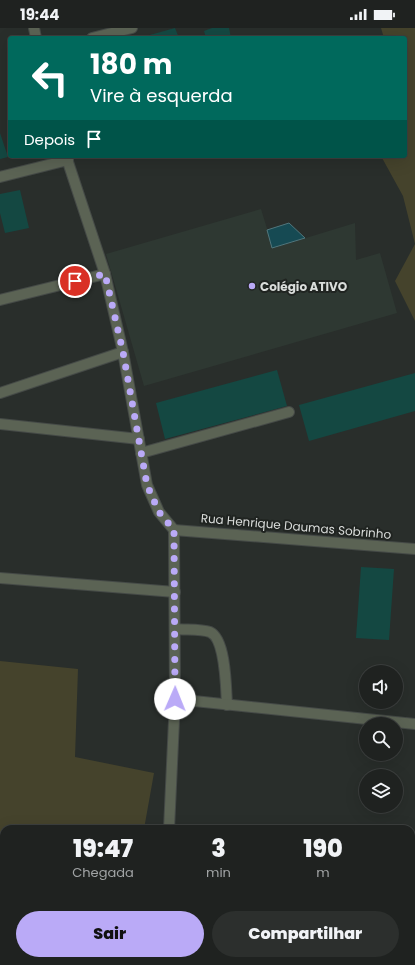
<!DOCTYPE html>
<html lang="pt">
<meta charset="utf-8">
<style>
:root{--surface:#1f2220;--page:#2c2f2d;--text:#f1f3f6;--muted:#a1a4a5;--line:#3c3f3e;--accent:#baaaf7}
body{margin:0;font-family:Poppins,sans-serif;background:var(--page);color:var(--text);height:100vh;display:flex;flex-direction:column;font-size:15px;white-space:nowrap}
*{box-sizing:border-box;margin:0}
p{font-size:13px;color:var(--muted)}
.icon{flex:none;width:22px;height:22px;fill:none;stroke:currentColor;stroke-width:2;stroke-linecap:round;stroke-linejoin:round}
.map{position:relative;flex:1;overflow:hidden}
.side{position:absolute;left:0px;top:797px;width:415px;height:140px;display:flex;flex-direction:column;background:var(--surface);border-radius:12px 12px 0 0;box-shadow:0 4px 16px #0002,0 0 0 1px var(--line)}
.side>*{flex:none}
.guide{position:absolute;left:8px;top:8px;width:399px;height:122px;border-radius:4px;box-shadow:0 4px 16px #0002,0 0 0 1px var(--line);background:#00695c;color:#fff;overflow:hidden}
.buttons{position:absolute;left:359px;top:637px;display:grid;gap:8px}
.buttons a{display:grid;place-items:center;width:44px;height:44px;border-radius:50%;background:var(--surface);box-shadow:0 4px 16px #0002,0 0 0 1px var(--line);font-size:20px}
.pin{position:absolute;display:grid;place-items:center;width:34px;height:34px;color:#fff;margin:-17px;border:2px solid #fff;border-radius:50%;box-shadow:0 1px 4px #0007}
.me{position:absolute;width:44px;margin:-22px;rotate:1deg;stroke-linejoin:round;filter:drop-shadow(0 0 3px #0008)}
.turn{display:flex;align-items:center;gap:14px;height:84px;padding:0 16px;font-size:18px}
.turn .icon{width:52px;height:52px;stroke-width:2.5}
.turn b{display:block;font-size:28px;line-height:34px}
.then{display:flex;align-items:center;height:38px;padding:0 16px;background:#0003;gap:8px;font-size:15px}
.eta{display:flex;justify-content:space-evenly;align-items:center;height:68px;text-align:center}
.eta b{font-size:24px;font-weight:800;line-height:28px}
.cta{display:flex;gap:8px;margin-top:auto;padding:8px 16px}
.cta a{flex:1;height:46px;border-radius:24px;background:var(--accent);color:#111;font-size:16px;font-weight:800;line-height:46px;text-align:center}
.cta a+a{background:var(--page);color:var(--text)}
.status{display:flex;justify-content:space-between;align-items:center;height:28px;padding:0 20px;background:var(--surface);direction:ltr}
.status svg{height:11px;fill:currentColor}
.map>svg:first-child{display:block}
.built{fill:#2e3832}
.green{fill:#45432c}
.water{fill:#164a53;stroke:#51767c}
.building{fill:#144842}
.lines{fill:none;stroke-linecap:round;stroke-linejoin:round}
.minor-casing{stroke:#454a47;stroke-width:12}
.minor{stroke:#5b6354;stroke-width:10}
.route{stroke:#baaaf7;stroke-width:7;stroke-dasharray:0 12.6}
.poi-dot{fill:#baaaf7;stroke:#202421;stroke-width:1.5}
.labels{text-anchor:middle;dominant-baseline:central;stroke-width:4;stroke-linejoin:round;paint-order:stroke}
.poi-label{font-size:12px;font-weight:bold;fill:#dadddb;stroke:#202421;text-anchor:start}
.street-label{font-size:12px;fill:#dadddb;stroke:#202421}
</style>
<div class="status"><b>19:44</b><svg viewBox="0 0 49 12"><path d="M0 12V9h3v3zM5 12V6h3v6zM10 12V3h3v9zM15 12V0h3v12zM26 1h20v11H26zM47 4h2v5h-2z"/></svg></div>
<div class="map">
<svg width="415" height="937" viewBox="0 0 415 937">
<rect width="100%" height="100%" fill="#292e2b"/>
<path class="built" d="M261 181 273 220 355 195 356 232 380 225 397 285 144 358 106 226Z"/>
<g class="green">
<path d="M381 0H415V293L395 253 415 216 403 168 381 128H405V10H384Z"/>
<path d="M0 633 78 641 75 729 154 745 144 801H4V863L0 862Z"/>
<path d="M0 876H4V933H131V937H0Z"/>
</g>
<path class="water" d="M289 195 305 210 272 220 267 202Z"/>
<g class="building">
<path d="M175 0 179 10H139Z"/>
<path d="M212 0H229L231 10H206L204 3Z"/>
<path d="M0 105 8 129 0 131Z"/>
<path d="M20 162 29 200 5 205 0 185V166Z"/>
<path d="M277 342 287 378 165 411 156 375Z"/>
<path d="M415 345V383L309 413 299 377Z"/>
<path d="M361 539 394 541 389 612 356 610Z"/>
</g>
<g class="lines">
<defs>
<g id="minor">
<path d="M34 0 36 10"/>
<path d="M92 10 132 0"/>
<path d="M66 128 105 246 123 324 147 457 159 484 174 502 175 671 169 801"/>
<path d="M0 149 68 132"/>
<path d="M0 272 105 246"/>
<path d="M0 365 123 324"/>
<path d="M0 396 139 411"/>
<path d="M141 425 289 384"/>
<path d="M174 502 415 521"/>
<path d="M0 550 175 564"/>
<path d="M176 601C186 602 201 601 210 604 226 611 226 661 227 677"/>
<path d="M175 671 415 696"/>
<path d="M411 859H415"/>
<path d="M160 937 161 933"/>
<path d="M255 937 256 933"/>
</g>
</defs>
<use href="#minor" class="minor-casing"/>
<use href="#minor" class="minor"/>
</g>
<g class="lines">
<path class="route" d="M75 253 105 246 123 324 147 457 159 484 174 502 175 671"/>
</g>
<circle class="poi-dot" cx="252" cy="258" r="4"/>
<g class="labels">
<g class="poi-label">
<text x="260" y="258">Colégio ATIVO</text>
</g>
<g class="street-label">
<text transform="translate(296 498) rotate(5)">Rua Henrique Daumas Sobrinho</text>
</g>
</g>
</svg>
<div class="buttons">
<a><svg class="icon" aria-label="sound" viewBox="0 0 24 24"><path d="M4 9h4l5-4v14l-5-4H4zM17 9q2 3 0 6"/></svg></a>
<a><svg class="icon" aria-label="search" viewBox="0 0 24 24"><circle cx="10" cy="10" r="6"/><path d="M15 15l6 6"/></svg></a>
<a><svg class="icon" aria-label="layers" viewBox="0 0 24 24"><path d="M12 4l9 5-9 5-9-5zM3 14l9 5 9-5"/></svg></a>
</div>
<div class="pin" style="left:75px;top:253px;background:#d93025"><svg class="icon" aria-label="arrive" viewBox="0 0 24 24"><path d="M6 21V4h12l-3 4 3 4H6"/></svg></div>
<svg class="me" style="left:175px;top:671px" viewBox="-20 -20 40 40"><circle r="19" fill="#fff"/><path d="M0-13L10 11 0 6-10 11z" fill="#baaaf7"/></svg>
<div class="guide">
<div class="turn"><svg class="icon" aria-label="left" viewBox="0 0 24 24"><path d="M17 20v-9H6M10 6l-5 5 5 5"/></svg><div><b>180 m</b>Vire à esquerda</div></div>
<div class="then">Depois<svg class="icon" aria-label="arrive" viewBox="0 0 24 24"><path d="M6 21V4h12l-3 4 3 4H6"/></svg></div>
</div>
<section class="side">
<div class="eta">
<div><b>19:47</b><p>Chegada</p></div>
<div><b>3</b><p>min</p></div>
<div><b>190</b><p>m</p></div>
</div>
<div class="cta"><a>Sair</a><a>Compartilhar</a></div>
</section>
</div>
